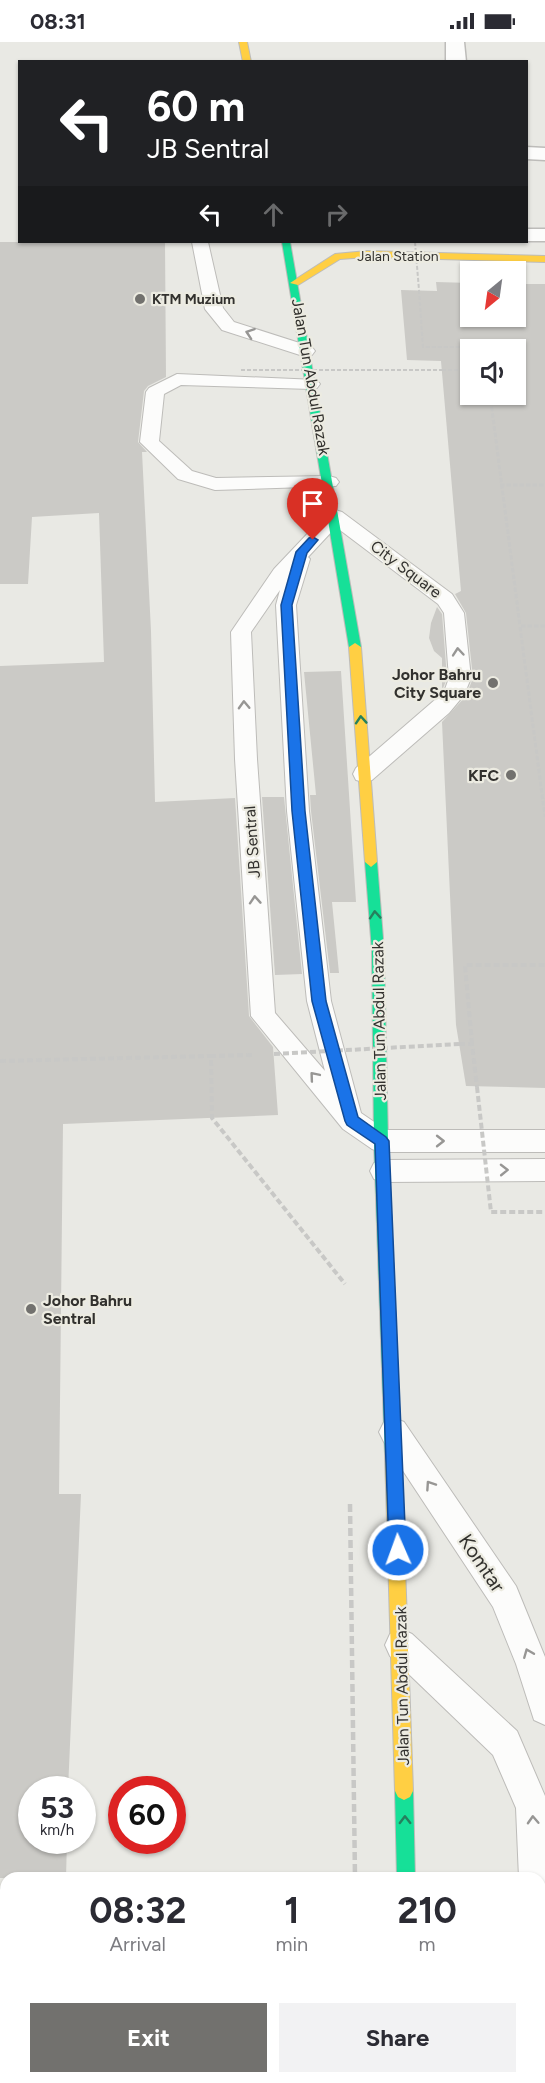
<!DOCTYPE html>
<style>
:root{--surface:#fff;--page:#f2f2f3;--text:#2b2b33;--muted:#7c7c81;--accent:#72716e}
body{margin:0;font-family:Figtree,sans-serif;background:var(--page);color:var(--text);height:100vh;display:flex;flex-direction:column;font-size:22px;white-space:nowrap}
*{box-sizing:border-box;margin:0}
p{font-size:20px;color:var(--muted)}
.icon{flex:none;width:33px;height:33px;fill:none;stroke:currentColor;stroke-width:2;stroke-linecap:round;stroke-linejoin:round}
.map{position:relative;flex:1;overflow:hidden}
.drawer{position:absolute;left:0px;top:1830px;width:546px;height:212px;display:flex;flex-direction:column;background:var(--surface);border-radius:18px 18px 0 0;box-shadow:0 2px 4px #0004}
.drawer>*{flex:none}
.guide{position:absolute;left:18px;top:18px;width:510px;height:183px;border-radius:0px;box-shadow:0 2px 4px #0004;background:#202124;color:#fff;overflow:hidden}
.needle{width:39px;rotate:209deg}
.tools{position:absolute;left:460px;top:219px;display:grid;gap:12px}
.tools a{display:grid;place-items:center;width:66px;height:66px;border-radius:0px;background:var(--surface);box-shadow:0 2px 4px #0004;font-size:30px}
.speed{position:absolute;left:18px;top:1734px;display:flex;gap:12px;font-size:30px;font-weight:700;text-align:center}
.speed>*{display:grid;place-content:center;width:78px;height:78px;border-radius:50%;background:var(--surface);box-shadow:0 2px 4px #0004;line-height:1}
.speed small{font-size:15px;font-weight:400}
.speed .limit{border:9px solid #d22;background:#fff;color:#111}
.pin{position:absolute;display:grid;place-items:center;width:51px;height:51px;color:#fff;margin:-62px -26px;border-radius:50% 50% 50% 0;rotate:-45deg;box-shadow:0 0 6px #0007}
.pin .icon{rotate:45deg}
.me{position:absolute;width:66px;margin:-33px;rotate:358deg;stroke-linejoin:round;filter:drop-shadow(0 0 4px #0008)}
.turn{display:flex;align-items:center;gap:21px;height:126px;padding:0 30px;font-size:27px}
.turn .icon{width:78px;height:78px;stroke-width:2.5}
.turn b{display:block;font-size:42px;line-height:51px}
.lanes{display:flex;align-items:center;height:57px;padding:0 30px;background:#0003;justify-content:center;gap:30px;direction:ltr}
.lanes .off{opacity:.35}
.eta{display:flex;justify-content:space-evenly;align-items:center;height:102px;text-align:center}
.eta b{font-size:36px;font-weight:700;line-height:42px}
.button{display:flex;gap:12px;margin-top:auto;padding:12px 30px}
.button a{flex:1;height:69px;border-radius:0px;background:var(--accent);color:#fff;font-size:24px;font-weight:700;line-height:69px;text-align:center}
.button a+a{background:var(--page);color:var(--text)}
.status{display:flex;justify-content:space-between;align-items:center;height:42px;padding:0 30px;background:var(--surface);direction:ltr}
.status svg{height:16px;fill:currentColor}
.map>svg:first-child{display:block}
.building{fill:#cbcac6;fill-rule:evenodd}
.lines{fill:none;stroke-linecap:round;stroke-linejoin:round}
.lane-casing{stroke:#bdbcb9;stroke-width:2}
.street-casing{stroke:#bdbcb9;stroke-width:3}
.fast-casing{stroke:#bdbcb9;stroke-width:2}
.slow-casing{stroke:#bdbcb9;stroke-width:2}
.path-far3{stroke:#c8c8c6;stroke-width:2;stroke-dasharray:4 2;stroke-linecap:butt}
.path-far2{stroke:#c8c8c6;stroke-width:3;stroke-dasharray:4.5 2;stroke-linecap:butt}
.path-far1{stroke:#c8c8c6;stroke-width:4;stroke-dasharray:6 3;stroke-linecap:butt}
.path{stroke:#c8c8c6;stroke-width:4.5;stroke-dasharray:8 4;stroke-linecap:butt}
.lane{fill:#fcfcfb;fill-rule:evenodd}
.street{fill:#fcfcfb;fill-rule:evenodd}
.fast{fill:#16e098;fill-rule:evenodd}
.slow{fill:#ffcf43;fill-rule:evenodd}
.path-bridge-far1{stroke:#c8c8c6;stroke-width:2;stroke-dasharray:4 2;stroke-linecap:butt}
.path-bridge{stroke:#c8c8c6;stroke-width:4;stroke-dasharray:6 3;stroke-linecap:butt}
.oneway{stroke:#979694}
.oneway2{stroke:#25805e}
.route{fill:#1a73e8;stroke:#114b97;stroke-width:1.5}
.poi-dot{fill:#72716e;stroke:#ecebe1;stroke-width:2}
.labels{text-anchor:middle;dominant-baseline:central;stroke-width:4.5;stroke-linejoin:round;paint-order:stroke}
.far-street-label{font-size:14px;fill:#32312e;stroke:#ecebe1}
.far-poi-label{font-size:14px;font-weight:bold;fill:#32312e;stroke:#ecebe1;text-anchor:start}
.street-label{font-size:16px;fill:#32312e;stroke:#ecebe1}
.poi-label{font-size:16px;font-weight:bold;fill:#32312e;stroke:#ecebe1;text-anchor:end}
.near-street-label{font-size:20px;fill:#32312e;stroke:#ecebe1}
</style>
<div class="status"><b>08:31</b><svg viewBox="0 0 49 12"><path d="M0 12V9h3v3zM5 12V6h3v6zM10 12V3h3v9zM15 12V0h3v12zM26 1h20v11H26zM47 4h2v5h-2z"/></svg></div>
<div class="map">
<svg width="545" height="2041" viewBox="0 0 545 2041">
<rect width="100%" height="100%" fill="#e9e9e4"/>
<g class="building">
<path d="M0 200H165L166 335 148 344 144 349 138 400 147 410H142L151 589 155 760 235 756 249 974 273 1005 278 1073 63 1082 59 1452H81L68 1748H32V1798H67L66 1836H0V624L104 620 99 471 32 475 28 542H0Z"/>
<path d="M436 240 471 241V274H516V242H545V1046L466 1044 456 983 442 680 466 654 473 636 466 571 455 552 461 549 441 319 407 318 401 248 437 249ZM471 308H516V352H471Z"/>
<path d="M437 565 442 572 447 636 442 649V616L434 609 429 596 431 581Z"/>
<path d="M341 629 356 860H332L339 931H330L311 769 310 753H316L304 630Z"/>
<path d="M262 755H284L302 932 275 933Z"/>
</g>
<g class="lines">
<defs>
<g id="lane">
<path d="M192 200H208L223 266 234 280 312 305 315 309 312 313H300L222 288 205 267Z"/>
<path d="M177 332 317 338 320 342 317 346 311 347 181 343 164 352 159 399 192 429 216 436 329 434 336 436 339 440 336 444 215 448 178 437 140 400 146 350 149 346Z"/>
<path d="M335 468 342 470 452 552 464 571 471 636 464 653 449 671 372 738 364 740 356 738 353 732 356 726 444 650 449 636 444 571 438 562 336 485 308 515 310 517 296 563 309 769 331 959 361 1071 386 1088H545V1110H381L372 1107 343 1087 251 974 235 717 231 590 274 527 328 470ZM280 548 276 563 287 769 307 959 325 1029 275 971 257 717 251 590Z"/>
<path d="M545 1117V1139L383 1140 374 1137 370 1129 374 1121 383 1118Z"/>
<path d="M394 1376 404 1380 516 1544 545 1615V1683L534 1678 516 1622 493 1565 384 1400 379 1390 384 1380Z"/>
<path d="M401 1587 412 1592 517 1689 545 1754V1849L540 1851V1836H519L516 1766 493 1713 390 1614 385 1603 390 1592Z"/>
<path d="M540 1898 545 1901V2039L536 2036H540Z"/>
</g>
<g id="street">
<path d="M446 0H464L466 20H446Z"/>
<path d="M526 105 545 106V118L526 117Z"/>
<rect x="526" y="187" width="19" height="12"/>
</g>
<g id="fast">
<path d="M282 200H290L361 605 355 609 349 605Z"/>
<path d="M371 815 377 820 384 909 388 1099 401 1412 399 1417 393 1419 387 1417 385 1412 374 1099 372 909 365 820Z"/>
<path d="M404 1740 410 1743 413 1749 415 1836H397L395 1749 398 1743Z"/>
<path d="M399 2036H418L419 2041H399Z"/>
</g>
<g id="slow">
<path d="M239 0H247L251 20H243Z"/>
<path d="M367 209 545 214V220L367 215 340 217 298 243 290 241 335 212Z"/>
<path d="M355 601 361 605 377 820 371 825 365 820 349 605Z"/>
<path d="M393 1405 399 1407 401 1412 413 1749 410 1755 404 1758 398 1755 395 1749 385 1412 387 1407Z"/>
</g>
</defs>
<use href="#lane" class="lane-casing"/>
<use href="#street" class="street-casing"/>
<use href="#fast" class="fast-casing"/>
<use href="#slow" class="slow-casing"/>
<g class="path-far3">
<path d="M419 248 423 305H485V308"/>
<path d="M442 328H471"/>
</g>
<g class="path-far2">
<path d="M490 352 520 584"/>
<path d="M500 443H545"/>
<path d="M545 584H520L545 775"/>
</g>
<g class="path-far1">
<path d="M459 1002H472L477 1045"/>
<path d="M472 1002 465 923H545"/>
<path d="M252 1013 211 1014 212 1076 345 1242"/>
<path d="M0 1019 211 1014"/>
</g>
<g class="path">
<path d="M350 1462 355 1836"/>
<path d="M357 2036V2041"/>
</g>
<use href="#lane" class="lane"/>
<use href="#street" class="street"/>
<use href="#fast" class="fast"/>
<use href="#slow" class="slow"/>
<g class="path-bridge-far1">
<path d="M415 200 419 248"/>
<path d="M241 328H442"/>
</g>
<g class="path-bridge">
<path d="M274 1012 459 1002"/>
<path d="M477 1045 491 1170H545"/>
</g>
</g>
<defs><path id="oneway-chevron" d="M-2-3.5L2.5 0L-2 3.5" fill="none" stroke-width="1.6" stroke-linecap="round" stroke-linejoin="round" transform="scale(1.5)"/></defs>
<g class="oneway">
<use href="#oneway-chevron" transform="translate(250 291) rotate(-161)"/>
<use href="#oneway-chevron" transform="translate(458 610) rotate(-95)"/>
<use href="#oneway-chevron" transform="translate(244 663) rotate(-92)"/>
<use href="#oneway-chevron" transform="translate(255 858) rotate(-94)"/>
<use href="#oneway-chevron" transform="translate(314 1034) rotate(-130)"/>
<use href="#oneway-chevron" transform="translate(440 1099)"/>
<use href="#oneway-chevron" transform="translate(504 1128) rotate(-1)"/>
<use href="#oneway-chevron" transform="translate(430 1443) rotate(-124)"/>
<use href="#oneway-chevron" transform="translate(528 1611) rotate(-112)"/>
<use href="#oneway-chevron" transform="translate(533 1778) rotate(-93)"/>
</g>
<g class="oneway2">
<use href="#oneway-chevron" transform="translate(361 678) rotate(-94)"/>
<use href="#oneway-chevron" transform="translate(375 873) rotate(-94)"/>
<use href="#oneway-chevron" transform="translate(405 1778) rotate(-91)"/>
</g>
<path class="route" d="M313 495 318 498 307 511 292 563 305 769 326 959 358 1075 386 1095 389 1099 406 1508 403 1514 398 1516 392 1514 389 1508 375 1102 347 1083 345 1079 312 959 292 769 281 563 296 510 309 496Z"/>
<g class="poi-dot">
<circle cx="140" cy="257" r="6"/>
<circle cx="493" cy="641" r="6"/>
<circle cx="511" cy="733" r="6"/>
<circle cx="31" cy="1267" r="6"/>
</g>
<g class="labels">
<g class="far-street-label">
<text x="398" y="214">Jalan Station</text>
</g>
<g class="far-poi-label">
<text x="152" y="257">KTM Muzium</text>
</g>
<g class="street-label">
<text transform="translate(311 335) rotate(80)">Jalan Tun Abdul Razak</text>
<text transform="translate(406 527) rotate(37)">City Square</text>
<text transform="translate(252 800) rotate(-94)">JB Sentral</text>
<text transform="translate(379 979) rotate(-91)">Jalan Tun Abdul Razak</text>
<text transform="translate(402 1644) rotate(-91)">Jalan Tun Abdul Razak</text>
</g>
<g class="poi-label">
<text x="481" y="632">Johor Bahru<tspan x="481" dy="18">City Square</tspan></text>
<text x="499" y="733">KFC</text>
<text x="43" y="1258" text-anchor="start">Johor Bahru<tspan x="43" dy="18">Sentral</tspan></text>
</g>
<g class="near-street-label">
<text transform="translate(482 1521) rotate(56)">Komtar</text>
</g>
</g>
</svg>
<div class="tools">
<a><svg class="needle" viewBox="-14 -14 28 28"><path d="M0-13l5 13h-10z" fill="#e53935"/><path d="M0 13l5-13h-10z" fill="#7c7c81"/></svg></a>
<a><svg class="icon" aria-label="sound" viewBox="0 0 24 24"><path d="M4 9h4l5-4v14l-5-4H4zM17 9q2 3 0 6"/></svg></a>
</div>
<div class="speed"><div>53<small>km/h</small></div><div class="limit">60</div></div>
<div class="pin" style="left:313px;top:498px;background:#d93025"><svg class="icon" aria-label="arrive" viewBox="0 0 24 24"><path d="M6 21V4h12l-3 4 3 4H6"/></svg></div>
<svg class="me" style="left:398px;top:1508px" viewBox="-20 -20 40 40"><circle r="17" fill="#1a73e8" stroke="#fff" stroke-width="3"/><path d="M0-11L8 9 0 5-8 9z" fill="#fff"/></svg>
<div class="guide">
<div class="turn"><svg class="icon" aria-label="left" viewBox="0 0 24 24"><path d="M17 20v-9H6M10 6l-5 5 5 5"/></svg><div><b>60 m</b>JB Sentral</div></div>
<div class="lanes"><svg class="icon" aria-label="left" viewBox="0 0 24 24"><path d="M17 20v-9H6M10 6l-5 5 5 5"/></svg><svg class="icon off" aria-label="ahead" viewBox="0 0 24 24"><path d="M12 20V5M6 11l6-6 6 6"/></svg><svg class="icon off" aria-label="right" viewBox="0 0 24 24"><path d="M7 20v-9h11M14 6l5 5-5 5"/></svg></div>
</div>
<section class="drawer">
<div class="eta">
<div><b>08:32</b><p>Arrival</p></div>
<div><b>1</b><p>min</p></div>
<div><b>210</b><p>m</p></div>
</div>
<div class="button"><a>Exit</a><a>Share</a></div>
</section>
</div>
